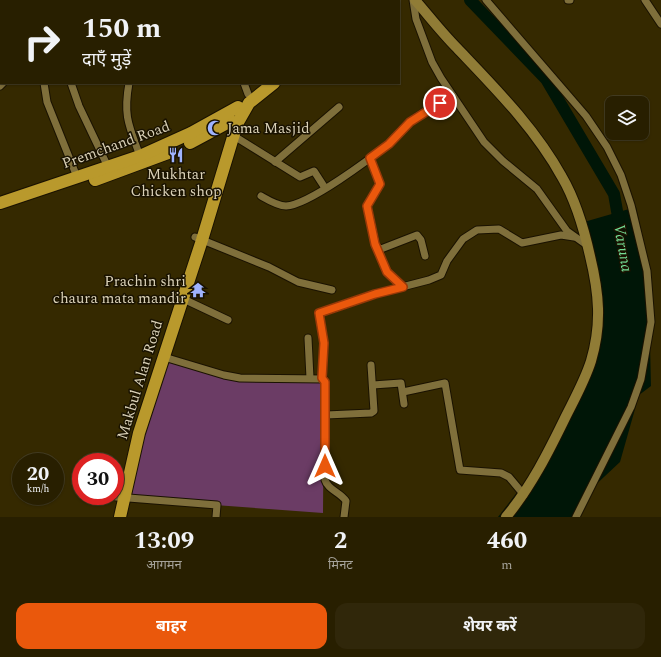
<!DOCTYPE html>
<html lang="hi">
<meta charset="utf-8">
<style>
:root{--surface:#281f00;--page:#30270a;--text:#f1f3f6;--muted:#a5a299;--line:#443d22;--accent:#ea580c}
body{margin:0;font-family:Spectral,"Noto Sans Devanagari",serif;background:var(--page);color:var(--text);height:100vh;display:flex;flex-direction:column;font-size:15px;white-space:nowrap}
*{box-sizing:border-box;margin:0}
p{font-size:13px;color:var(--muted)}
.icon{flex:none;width:22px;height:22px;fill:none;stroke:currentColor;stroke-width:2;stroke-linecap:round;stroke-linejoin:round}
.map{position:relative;height:517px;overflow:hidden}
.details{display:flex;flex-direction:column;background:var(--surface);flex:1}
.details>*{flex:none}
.guide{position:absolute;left:0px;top:0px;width:400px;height:84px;box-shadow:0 1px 3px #0004,0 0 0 1px var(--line);background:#281f00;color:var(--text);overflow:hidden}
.buttons{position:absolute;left:605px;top:96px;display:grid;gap:8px}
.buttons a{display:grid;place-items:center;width:44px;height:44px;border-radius:8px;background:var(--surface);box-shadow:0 1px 3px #0004,0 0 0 1px var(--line);font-size:20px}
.speed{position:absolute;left:12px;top:453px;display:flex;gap:8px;font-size:20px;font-weight:700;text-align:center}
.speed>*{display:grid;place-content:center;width:52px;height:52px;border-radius:50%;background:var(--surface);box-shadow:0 1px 3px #0004,0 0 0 1px var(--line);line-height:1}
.speed small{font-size:10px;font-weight:400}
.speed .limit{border:6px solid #d22;background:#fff;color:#111}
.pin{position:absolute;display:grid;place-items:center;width:34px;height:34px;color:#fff;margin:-17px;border:2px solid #fff;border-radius:50%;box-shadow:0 1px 4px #0007}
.me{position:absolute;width:44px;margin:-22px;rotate:0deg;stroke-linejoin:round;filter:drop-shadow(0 0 3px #0008)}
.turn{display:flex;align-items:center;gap:14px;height:84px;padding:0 16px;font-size:18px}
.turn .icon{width:52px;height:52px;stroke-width:2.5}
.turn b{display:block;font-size:28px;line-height:34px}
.eta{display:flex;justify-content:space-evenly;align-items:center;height:68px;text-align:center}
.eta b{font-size:24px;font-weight:700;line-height:28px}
.primary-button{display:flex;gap:8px;margin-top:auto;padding:8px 16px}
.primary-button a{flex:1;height:46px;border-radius:12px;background:var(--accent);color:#fff;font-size:16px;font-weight:700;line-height:46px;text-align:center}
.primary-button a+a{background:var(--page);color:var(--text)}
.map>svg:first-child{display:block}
.green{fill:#6b3c65}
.water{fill:#001607}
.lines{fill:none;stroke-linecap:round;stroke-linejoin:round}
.river{stroke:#001607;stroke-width:12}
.street-casing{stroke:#1a1200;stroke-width:9}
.secondary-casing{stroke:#1a1200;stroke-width:12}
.highway-casing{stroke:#1a1200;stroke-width:14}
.street{stroke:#7f6f3b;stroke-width:7}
.secondary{stroke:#907c36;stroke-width:10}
.highway{stroke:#b9992c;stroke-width:12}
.route-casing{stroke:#983908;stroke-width:10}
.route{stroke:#ea580c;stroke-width:7}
.labels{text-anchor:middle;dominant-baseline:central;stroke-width:3;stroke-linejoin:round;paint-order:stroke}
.poi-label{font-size:15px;fill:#dad1b7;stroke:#191200;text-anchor:start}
.street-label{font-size:15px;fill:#dad1b7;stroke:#191200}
.water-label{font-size:16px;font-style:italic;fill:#73dd94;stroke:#191200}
</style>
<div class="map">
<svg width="661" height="517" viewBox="0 0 661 517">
<rect width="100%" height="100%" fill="#352900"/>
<path class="green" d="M164 359 243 381 324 383 323 513 119 498Z"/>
<path class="water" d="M636 207 648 261 651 386 639 395 620 462 589 491 578 517H498L542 460 589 373 602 294 584 222Z"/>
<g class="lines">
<path class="river" d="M470 0 546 79 614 194 620 228"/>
<defs>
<g id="street">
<path d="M2 0V1"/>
<path d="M181 0V1"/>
<path d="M413 0 416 19 432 62 441 78 484 142 503 161 537 189 567 231 588 246"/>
<path d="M486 0 586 116 607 147 621 175 631 205 647 271 651 322 641 379 631 407 576 517"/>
<path d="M568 0H570"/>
<path d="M645 0 661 24"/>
<path d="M235 1V0"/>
<path d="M289 1 290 0"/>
<path d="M0 24H1"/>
<path d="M0 63 1 69"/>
<path d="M44 83 47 102 77 177"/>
<path d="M71 83 79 106 108 167"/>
<path d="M129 83C123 116 129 126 140 156"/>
<path d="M244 83 248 94"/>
<path d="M0 86 3 83"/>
<path d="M234 136 300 177 314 171 325 188"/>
<path d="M370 158 380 184 367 206 376 246 381 249 417 235 421 240 425 256"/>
<path d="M275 162 339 107"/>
<path d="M261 196C268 200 278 206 286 206 309 205 371 158 390 143 397 136 403 127 411 121 424 111 439 104 453 96"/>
<path d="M195 237 269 267 298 282 332 290"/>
<path d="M377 248 387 272 403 287"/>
<path d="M177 296 228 320"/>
<path d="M308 338 310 378"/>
<path d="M164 357 224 375 240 378 324 379 325 382V480C328 490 340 492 346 501L344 517"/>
<path d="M322 378 324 343 319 313 375 294 429 280 441 275 447 261 463 239 477 230 499 229 522 243 561 235 574 237"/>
<path d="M373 385 401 383 404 404"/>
<path d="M403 392 445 383 460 470 501 473 509 477 524 495"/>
<path d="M326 415 371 413 374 411 371 365"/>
<path d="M116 497 217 505 216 517"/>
</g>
<path id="secondary" d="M415 0C429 16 442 33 457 48 495 88 535 128 562 177 576 201 584 229 590 256 599 293 602 324 591 361 585 380 575 398 566 416 549 451 531 487 506 517"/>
<g id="highway">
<path d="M365 1 366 0"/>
<path d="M375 1 377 0"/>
<path d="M190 143 231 121"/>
<path d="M95 180 168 153"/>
<path d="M0 203 140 156 191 133 238 107"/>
<path d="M120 517 139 433 202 240 237 124 249 103 274 83"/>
</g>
</defs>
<use href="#street" class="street-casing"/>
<use href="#secondary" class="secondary-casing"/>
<use href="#highway" class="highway-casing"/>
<use href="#street" class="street"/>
<use href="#secondary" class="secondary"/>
<use href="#highway" class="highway"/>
</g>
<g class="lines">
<defs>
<path id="route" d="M325 466V382L322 378 324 343 319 313 375 294 403 287 387 272 375 244 367 206 380 184 370 158 389 144 410 122 440 103"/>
</defs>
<use href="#route" class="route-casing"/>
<use href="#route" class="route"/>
</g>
<defs>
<symbol id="mosque-bare" viewBox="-9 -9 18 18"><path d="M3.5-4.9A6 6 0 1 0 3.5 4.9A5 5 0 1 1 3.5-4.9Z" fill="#9fb3fd" stroke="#191200" stroke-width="2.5" paint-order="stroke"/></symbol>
<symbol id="restaurant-bare" viewBox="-9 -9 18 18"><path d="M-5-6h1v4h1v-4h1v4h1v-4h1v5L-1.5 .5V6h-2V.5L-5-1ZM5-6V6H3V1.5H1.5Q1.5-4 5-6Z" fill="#9fb3fd" stroke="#191200" stroke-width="2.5" paint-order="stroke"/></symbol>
<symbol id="temple-bare" viewBox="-9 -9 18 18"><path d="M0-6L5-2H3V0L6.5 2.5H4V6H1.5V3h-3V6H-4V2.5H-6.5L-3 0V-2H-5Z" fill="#9fb3fd" stroke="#191200" stroke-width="2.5" paint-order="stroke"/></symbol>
</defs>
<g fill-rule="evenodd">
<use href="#mosque-bare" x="204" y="117" width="22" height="22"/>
<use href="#restaurant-bare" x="165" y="144" width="22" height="22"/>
<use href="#temple-bare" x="187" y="279" width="22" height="22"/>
</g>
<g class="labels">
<g class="poi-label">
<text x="227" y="128">Jama Masjid</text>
<text x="176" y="174" text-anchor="middle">Mukhtar<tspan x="176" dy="17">Chicken shop</tspan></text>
<text x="186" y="281" text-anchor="end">Prachin shri<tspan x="186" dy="17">chaura mata mandir</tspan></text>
</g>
<g class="street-label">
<text transform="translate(116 145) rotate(-20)">Premchand Road</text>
<text transform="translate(140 380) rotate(-73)">Makbul Alan Road</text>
</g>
<g class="water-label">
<text transform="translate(623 248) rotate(80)">Varuna</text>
</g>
</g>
</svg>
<div class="buttons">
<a><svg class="icon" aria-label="layers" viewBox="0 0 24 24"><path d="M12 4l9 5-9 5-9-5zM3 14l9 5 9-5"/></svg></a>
</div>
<div class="speed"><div>20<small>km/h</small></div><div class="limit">30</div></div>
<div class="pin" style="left:440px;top:103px;background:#d93025"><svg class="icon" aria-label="arrive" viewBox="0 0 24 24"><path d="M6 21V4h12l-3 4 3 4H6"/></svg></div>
<svg class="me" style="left:325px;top:466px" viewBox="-20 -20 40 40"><path d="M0-17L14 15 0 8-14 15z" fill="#ea580c" stroke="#fff" stroke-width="4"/></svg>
<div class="guide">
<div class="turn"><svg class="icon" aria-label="right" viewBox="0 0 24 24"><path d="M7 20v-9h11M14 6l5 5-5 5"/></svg><div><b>150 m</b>दाएँ मुड़ें</div></div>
</div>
</div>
<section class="details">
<div class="eta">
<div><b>13:09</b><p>आगमन</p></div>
<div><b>2</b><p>मिनट</p></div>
<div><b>460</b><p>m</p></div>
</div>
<div class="primary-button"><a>बाहर</a><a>शेयर करें</a></div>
</section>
